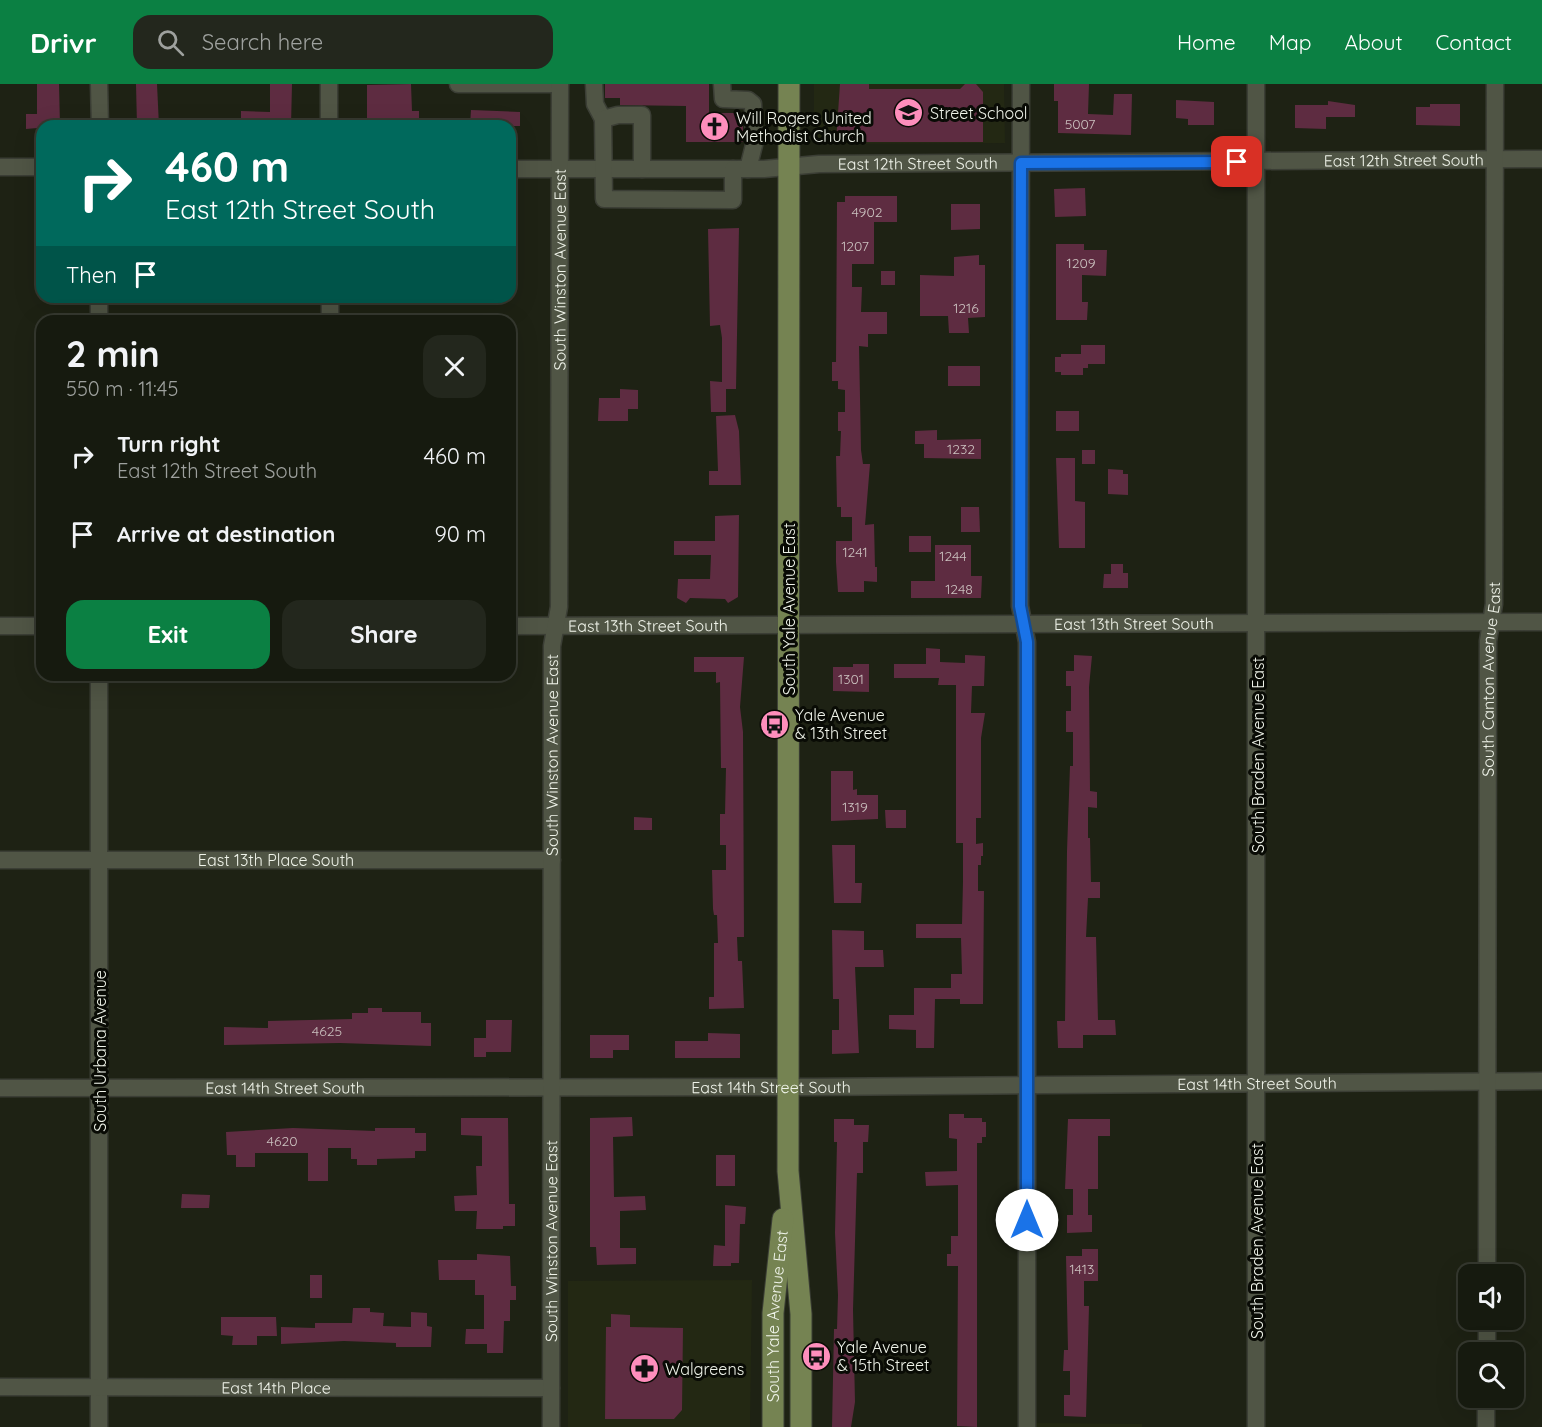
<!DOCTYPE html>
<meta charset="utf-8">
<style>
:root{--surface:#161a0f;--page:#23271d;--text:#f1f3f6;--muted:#9ea19e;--line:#35382f;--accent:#0b8043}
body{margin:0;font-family:Quicksand,sans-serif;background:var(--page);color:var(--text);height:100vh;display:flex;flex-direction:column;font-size:22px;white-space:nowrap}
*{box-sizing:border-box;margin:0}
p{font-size:20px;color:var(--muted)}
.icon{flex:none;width:33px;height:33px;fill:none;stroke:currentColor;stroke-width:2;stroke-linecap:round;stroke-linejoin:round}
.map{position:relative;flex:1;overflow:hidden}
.details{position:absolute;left:36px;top:231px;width:480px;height:366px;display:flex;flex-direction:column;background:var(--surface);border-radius:18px;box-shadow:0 6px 24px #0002,0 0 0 2px var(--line)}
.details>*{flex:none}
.top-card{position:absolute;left:36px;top:36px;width:480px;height:183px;border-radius:18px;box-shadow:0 6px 24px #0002,0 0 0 2px var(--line);background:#00695c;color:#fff;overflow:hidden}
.fabs{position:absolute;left:1458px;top:1180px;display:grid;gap:12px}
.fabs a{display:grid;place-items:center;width:66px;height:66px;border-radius:12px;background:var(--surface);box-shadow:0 6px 24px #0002,0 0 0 2px var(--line);font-size:30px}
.pin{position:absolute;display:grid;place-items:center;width:51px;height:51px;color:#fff;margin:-26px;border-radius:12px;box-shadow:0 3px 9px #0006}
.me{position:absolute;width:66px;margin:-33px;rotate:0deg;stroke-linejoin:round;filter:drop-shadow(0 0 4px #0008)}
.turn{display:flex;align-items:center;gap:21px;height:126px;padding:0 30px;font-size:27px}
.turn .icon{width:78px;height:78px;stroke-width:2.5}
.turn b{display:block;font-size:42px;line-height:51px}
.then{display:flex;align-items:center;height:57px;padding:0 30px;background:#0003;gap:12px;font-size:22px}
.round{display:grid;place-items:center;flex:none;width:63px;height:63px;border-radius:18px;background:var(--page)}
.head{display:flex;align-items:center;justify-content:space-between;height:102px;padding:0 30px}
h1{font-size:36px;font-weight:700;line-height:45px}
.cta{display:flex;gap:12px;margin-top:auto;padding:12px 30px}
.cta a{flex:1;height:69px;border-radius:18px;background:var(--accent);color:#fff;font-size:24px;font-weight:700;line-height:69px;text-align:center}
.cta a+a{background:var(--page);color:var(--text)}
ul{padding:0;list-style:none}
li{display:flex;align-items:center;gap:18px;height:78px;padding:0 30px}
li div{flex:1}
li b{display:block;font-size:22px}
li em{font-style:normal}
header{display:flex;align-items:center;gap:36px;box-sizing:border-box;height:84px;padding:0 30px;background:var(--accent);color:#fff}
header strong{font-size:28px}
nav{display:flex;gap:33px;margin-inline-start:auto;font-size:21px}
.search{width:420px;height:54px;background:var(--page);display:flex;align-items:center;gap:15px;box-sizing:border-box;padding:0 21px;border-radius:18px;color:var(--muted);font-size:22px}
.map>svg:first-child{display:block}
.built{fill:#232813}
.building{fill:#5e2c41}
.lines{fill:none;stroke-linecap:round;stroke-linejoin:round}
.minor-casing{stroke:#3b3e35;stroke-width:19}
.major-casing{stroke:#3b3e35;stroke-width:23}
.minor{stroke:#505545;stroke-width:16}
.major{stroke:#758352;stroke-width:21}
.route-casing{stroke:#114b97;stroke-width:15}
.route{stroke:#1a73e8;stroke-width:10}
.labels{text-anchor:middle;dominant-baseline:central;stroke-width:6;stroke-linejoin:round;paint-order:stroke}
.number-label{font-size:14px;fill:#cbc1bf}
.poi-label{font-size:16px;fill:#eff3e9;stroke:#090b05;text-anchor:start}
.street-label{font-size:16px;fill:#eff3e9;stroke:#090b05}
</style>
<header>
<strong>Drivr</strong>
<div class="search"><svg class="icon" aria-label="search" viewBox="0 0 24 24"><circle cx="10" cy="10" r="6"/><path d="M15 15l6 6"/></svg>Search here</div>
<nav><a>Home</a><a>Map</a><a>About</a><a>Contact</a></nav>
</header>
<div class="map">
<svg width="1542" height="1343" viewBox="0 0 1542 1343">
<rect width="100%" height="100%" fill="#1e2214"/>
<g class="built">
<path d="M814 0H1004L1005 59 814 60Z"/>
<path d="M752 1196 750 1343H568V1197Z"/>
<path d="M1036 1339 1142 1340V1343H1036Z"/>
</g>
<g class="building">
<path d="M37 0H59L60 42 26 45V30H37Z"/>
<path d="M136 0H157L159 42H137Z"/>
<path d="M270 0H292L291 42H241V27L270 28Z"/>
<path d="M411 0 412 27H419V42H367V1Z"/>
<path d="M605 0H709V29H743V58H686V22L620 21V14H605Z"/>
<path d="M840 0H869V5H960L965 0H976L983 8V58H836Z"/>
<path d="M1054 0H1089L1088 30 1113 31 1114 10H1132L1131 51 1058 49V17H1054Z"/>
<path d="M1176 16 1214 18V41H1188V35L1176 34Z"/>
<path d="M1328 17 1355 21V33H1326V45L1295 44V21H1328Z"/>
<path d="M1430 20H1460V42L1416 41V23H1430Z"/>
<path d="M471 26 520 28V42H470Z"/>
<path d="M1085 104 1086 132 1055 133 1054 105Z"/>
<path d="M845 112H897V138H874V180H852V203H862L861 228H887V250H868V263L859 262 861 366 863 380H870L865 441 874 440 875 483H877V498L864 497V508H838L836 478V457H852V433H841V423H837L836 372H840L841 347H838V328H845V306L838 305V297H832V278H836L837 118H845Z"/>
<path d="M951 120H980V145L951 146Z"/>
<path d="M739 144 736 305H726V328H711L710 297 722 298V254L720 241 710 242 708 145Z"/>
<path d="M1056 160H1084V166H1107L1106 192 1082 191V218H1088L1087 236H1056Z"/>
<path d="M979 171V181H985V233L968 234 969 249H949L948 232H920V191L954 192V173Z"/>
<rect x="881" y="187" width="14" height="14"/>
<path d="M1081 261H1105V280H1088V284H1083V291H1061V288H1055V273H1061V270H1081Z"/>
<rect x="948" y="282" width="32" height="20"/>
<path d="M620 305 638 306V325H628V337H598L599 314H620Z"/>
<rect x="1056" y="327" width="23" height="20"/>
<path d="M735 331 739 347 741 401H709V387H718L716 332Z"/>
<path d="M937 346V356L981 355V375L924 374V360H915V347Z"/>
<rect x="1082" y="366" width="13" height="14"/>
<path d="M1056 374H1075V417L1085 418V464H1059Z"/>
<path d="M1108 385 1123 386V390H1128V411L1108 410Z"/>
<path d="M961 423H979L980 448H961Z"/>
<path d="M739 431 738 513 728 519 725 515 690 514 686 519 677 514 678 495H710L711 471H674V457H715V432Z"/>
<rect x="909" y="452" width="22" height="16"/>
<path d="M935 461H971V492H982L981 514H911V497H935Z"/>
<path d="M1111 480H1123V489H1128V504H1103L1104 490H1111Z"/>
<path d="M926 564 940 565V578L965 579V571L985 572 984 602H972L971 629H985L981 654V734H976V760L983 759V772H981V781H978V807H984L983 920H960V915H935L934 964H916V946L889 945V931H914V904H951V890H962L961 854H916V840H962L963 797V759H956V601H938L939 594H894V580H926Z"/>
<path d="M1074 571 1092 572 1089 603 1090 707 1097 708V724L1088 723V754H1090L1091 798H1100V814H1088L1086 853H1096L1098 936H1115L1116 951H1083V964H1058L1057 937H1065L1067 767 1070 682H1073V648H1066V627H1071V602H1066V587H1074Z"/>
<path d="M694 573H744L740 623 743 648 744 853H737L738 877H742L744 924 709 925V913H714V859H718L717 831H714L713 825 712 786H726V761H720V730H725L726 684H721L720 598 716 599V588H694Z"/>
<path d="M853 580H869V608L833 607V583H853Z"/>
<path d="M831 687H853V706L857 705V711H878V735L831 737Z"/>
<path d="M885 726H906V744H886Z"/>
<path d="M634 733 652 734V746H634Z"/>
<path d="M832 761H855V799H862L861 819H834Z"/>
<path d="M832 846 864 847V866H883L884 883H855L859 969 832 970V946H839V915H833Z"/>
<path d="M368 924H382V928H421V939H431V962L340 959 224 961V943L268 944V937L352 935V929H368Z"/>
<path d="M486 936H512L511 968H486V973H474V954H486Z"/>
<path d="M708 949 740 950V974H675V957H708Z"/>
<path d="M590 951H629V966H613V974H590Z"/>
<path d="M949 1030H964V1034H982V1038H986V1053H982V1059H977V1343L957 1342 958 1182H947V1170H951V1152H958V1101L926 1102 925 1088 957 1087V1055L949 1054Z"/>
<path d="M632 1033 633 1052 613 1053 614 1113 645 1112 646 1126 620 1127V1164H636V1180L597 1181 596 1163H590V1034Z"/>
<path d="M461 1034H508L509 1120H515V1142H503V1145H476L477 1127H455L454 1112 477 1111 476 1082H482V1052L461 1051Z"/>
<path d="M834 1035H854V1041H869L868 1058H863V1089H857L853 1226 855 1318 851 1343H832L834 1245H837L838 1211 835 1149 837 1058H834Z"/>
<path d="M1068 1035H1110V1052H1098V1105H1088V1131H1092V1148L1067 1149V1131H1073V1105H1065Z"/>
<path d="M375 1044H415V1049H426V1067H415V1074L377 1075V1081H357V1075H351V1064H328V1097H308V1069H255V1083H236V1071H227L226 1048 293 1044 375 1047Z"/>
<rect x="716" y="1071" width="19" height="31"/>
<path d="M182 1110 210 1111 209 1124H181Z"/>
<path d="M725 1121 746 1123 745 1140H740L739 1179H731V1182H713L714 1161 725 1162Z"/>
<path d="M1082 1165H1098V1197H1084V1222H1089L1086 1333 1064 1332V1311H1070V1287H1063L1064 1266H1068L1066 1172H1082Z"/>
<path d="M477 1170 510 1172 511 1202H516V1216H510V1237H504L503 1269H487V1260H465L466 1245H484V1211H475V1196H439L438 1176H477Z"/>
<rect x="310" y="1191" width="12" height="23"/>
<path d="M353 1224H370V1228L384 1229 383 1242 411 1243V1228L427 1229V1242L432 1243 431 1263H396V1259L344 1257 281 1260V1243L315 1244V1239H352Z"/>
<path d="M611 1230 630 1231V1243L683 1244 682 1326 674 1335H605L606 1243H611Z"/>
<path d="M221 1233H276L277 1252H257V1261H232L233 1252 221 1251Z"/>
</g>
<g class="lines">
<defs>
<g id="minor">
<path d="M99 0 100 42"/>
<path d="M458 0H560"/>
<path d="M594 0 595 20 603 35"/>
<path d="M722 0 723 15 748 16 753 20 754 61 748 85"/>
<path d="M1021 0 1020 522 1027 558V1343"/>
<path d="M329 42V0"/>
<path d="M0 83H42"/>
<path id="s1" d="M510 85H764L819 80 1542 75"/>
<path d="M642 85V31H618L603 35 604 115 733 116V85"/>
<path d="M330 213V237"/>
<path d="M99 237V213"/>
<path d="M0 542H42"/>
<path id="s2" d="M510 542 1542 538"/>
<path d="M99 591V1343"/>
<path id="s3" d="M0 776H552"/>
<path id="s4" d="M0 1004 813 1003 1542 997"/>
<path id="s5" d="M1487 1191 1488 557 1494 520 1495 0"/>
<path d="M1487 1269V1236"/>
<path id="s6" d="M0 1303 551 1304"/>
<path id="s7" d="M551 1343 552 562 559 523 560 0"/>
<path d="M1256 1343V0"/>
<path d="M1486 1343V1314"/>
</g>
<g id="major">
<path d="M789 0 788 1087 801 1230V1343"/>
<path id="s8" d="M773 1343V1229L783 1135"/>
</g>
</defs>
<use href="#minor" class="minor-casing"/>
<use href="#major" class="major-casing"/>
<use href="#minor" class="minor"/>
<use href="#major" class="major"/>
</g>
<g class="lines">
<defs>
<path id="route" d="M1027 1136V558L1020 522 1021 79 1237 78"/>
</defs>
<use href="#route" class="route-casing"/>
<use href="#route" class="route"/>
</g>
<defs>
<symbol id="school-disc" viewBox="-11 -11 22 22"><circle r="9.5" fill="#fe8ebc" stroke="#090b05"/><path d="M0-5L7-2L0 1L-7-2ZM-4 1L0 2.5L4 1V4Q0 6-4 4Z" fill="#111"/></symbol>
<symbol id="church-disc" viewBox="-11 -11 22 22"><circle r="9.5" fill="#fe8ebc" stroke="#090b05"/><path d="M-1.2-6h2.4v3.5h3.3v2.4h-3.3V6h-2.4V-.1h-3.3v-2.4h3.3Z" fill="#111"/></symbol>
<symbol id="bus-disc" viewBox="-11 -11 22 22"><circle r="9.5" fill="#fe8ebc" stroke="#090b05"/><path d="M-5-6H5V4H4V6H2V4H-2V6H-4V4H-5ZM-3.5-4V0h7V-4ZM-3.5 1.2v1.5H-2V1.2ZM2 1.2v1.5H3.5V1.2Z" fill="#111"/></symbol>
<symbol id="pharmacy-disc" viewBox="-11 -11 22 22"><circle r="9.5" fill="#fe8ebc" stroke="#090b05"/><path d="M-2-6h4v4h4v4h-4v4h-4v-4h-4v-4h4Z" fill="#111"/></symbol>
</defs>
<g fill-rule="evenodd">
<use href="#school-disc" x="892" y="12" width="33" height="33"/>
<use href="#church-disc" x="698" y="26" width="33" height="33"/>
<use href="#bus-disc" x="758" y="624" width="33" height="33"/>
<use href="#bus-disc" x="800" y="1256" width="33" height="33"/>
<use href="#pharmacy-disc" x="628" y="1268" width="33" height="33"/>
</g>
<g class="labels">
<g class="number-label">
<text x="1080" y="40">5007</text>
<text x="867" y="128">4902</text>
<text x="855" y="162">1207</text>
<text x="1081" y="179">1209</text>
<text x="966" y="224">1216</text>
<text x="961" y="365">1232</text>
<text x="855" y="468">1241</text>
<text x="953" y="472">1244</text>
<text x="959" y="505">1248</text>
<text x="851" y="595">1301</text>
<text x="855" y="723">1319</text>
<text x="327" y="947">4625</text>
<text x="282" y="1057">4620</text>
<text x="1082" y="1185">1413</text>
</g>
<g class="poi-label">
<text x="930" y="29">Street School</text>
<text x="736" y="34">Will Rogers United<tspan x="736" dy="18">Methodist Church</tspan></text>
<text x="795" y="631">Yale Avenue<tspan x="795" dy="18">&amp; 13th Street</tspan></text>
<text x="837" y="1263">Yale Avenue<tspan x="837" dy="18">&amp; 15th Street</tspan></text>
<text x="665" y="1285">Walgreens</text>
</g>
<g class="street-label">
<text stroke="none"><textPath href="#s1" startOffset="894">East 12th Street South</textPath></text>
<text stroke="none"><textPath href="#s1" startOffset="408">East 12th Street South</textPath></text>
<text stroke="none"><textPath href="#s7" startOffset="1158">South Winston Avenue East</textPath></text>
<text transform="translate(789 525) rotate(-90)">South Yale Avenue East</text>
<text stroke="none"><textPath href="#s2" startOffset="624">East 13th Street South</textPath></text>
<text stroke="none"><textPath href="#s2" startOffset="138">East 13th Street South</textPath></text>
<text stroke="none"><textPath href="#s5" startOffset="596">South Canton Avenue East</textPath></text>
<text stroke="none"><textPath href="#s7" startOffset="672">South Winston Avenue East</textPath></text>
<text transform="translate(1258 671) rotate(-90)">South Braden Avenue East</text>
<text stroke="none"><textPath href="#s3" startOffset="276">East 13th Place South</textPath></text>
<text transform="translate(100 967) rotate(-90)">South Urbana Avenue</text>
<text stroke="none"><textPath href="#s4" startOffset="1257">East 14th Street South</textPath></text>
<text stroke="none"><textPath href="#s4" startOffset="771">East 14th Street South</textPath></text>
<text stroke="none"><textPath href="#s4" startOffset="285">East 14th Street South</textPath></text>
<text stroke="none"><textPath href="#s7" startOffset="186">South Winston Avenue East</textPath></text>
<text transform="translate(1257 1157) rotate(-90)">South Braden Avenue East</text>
<text stroke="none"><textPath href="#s8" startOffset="111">South Yale Avenue East</textPath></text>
<text stroke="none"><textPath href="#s6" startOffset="276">East 14th Place</textPath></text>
</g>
</g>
</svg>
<div class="fabs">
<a><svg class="icon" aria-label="sound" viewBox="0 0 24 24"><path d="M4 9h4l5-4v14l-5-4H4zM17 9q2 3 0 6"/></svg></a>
<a><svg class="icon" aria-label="search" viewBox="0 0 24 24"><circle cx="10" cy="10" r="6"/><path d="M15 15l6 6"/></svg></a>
</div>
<div class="pin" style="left:1237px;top:78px;background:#d93025"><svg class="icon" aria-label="arrive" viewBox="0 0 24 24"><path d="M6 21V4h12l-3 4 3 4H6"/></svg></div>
<svg class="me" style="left:1027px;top:1136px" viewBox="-20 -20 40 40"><circle r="19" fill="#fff"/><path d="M0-13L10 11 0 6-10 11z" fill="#1a73e8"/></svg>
<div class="top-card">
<div class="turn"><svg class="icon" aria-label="right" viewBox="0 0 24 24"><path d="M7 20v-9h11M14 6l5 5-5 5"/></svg><div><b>460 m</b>East 12th Street South</div></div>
<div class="then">Then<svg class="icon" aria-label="arrive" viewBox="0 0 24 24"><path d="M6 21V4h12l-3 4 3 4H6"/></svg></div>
</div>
<section class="details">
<div class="head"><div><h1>2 min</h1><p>550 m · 11:45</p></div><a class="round"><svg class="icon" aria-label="close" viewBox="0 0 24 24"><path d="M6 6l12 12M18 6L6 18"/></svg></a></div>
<ul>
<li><svg class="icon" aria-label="right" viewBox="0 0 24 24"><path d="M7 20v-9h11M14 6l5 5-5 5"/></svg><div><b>Turn right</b><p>East 12th Street South</p></div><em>460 m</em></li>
<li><svg class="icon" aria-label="arrive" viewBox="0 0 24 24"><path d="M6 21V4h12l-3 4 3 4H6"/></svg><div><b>Arrive at destination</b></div><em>90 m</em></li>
</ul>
<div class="cta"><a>Exit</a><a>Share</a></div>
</section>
</div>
